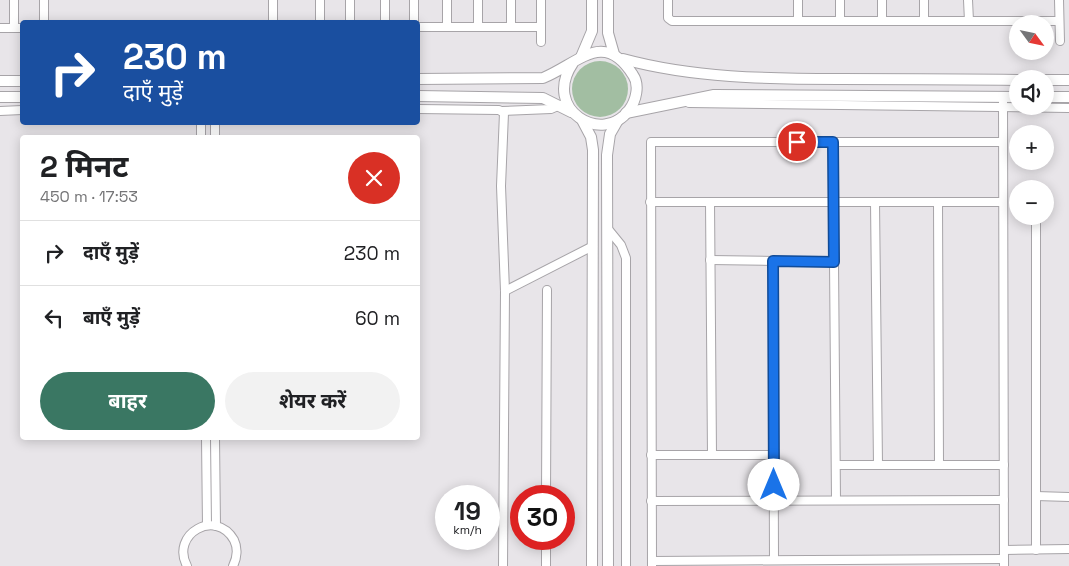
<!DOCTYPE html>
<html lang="hi">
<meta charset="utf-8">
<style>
:root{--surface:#fff;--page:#f2f2f2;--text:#202124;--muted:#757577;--line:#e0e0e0;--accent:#3a7763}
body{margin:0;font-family:"Space Grotesk","Noto Sans Devanagari",sans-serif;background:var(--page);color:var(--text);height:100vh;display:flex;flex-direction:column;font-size:19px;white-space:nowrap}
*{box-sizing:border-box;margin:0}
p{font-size:16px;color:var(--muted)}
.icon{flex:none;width:28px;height:28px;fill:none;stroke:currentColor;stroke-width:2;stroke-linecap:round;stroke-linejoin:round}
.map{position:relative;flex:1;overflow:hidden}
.details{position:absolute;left:20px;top:135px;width:400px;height:305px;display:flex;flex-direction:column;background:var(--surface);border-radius:5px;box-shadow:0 2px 12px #0003}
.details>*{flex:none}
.banner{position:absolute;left:20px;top:20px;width:400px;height:105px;border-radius:5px;box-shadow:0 2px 12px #0003;background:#1a4fa0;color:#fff;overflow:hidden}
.needle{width:32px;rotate:123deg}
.tools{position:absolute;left:1009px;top:15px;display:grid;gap:10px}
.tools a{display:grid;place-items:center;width:45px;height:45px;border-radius:50%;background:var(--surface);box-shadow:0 2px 12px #0003;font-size:25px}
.speed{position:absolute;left:435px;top:485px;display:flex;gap:10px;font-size:25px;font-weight:700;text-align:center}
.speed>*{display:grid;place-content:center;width:65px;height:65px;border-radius:50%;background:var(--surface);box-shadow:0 2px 12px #0003;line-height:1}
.speed small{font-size:12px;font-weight:400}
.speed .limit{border:8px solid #d22;background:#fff;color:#111}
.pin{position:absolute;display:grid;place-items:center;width:42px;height:42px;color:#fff;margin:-21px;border:2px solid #fff;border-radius:50%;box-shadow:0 1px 5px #0007}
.me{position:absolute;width:55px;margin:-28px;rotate:0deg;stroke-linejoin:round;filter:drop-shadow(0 0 4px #0008)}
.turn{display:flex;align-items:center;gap:18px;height:105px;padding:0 20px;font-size:22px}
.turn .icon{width:65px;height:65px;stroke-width:2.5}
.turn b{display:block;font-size:35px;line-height:42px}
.round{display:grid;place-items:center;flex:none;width:52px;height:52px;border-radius:26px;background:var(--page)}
.headline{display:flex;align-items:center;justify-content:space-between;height:85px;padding:0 20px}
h1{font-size:30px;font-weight:700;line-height:38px}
.button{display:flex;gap:10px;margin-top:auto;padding:10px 20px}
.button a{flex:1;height:58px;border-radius:30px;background:var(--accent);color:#fff;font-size:20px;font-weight:700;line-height:58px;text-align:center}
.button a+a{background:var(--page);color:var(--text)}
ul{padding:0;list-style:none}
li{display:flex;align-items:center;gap:15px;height:65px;padding:0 20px;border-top:1px solid var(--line)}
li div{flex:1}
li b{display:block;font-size:19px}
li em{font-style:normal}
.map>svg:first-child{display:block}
.green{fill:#a2bea2}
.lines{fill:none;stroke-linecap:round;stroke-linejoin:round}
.street-casing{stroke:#a7a4a8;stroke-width:10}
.secondary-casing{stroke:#a7a4a8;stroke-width:12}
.street{stroke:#fff;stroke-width:8}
.secondary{stroke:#fff;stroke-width:10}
.route-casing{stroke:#114b97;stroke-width:12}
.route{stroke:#1a73e8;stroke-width:9}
</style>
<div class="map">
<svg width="1069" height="566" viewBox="0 0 1069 566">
<rect width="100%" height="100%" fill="#e8e5e9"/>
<circle class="green" cx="600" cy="89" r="28"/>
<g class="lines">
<defs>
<g id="street">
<path d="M273 0V22"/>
<path d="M320 0V22"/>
<path d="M385 0V22"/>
<path d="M447 0V27"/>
<path d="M668 0V18L672 21H1059"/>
<path d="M840 0V21"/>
<path d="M882 0V21"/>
<path d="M924 0V21"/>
<path d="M968 0 969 21"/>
<path d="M1059 0 1060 41"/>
<path d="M798 21V0"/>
<path d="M44 22V0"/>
<path d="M350 22V0"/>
<path d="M414 22V0"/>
<path d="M418 27H541"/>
<path d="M478 27V0"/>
<path d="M511 27V0"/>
<path d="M0 28H22"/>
<path d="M14 28V0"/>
<path d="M541 42V0"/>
<path d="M1003 97 1004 566"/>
<path d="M689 103 1069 108"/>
<path d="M418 109 499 110 504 113 501 186 505 291 503 566"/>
<path d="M0 111 22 110"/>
<path d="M502 111 551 109 560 105"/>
<path d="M201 122V138"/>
<path d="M215 138V122"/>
<path d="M833 142 836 500"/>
<path d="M650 202H1003"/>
<path d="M710 202 712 455"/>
<path d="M875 202 878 465"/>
<path d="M938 202 939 465"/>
<path d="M608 229 621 245 626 258V566"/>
<path d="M710 260 834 262"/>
<path d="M773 261 774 560"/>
<path d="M505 291 593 246"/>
<path d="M206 438 207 525"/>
<path d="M215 438 216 526"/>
<path d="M651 455H774"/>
<path d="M836 465H1004"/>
<path d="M546 496 547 290"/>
<path d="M1036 496 1069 497"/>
<path d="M651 501 1004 500"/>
<path d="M1004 550 1069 549"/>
<path d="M1036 550V216"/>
<path d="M652 561 1004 559"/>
<path d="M187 566C170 534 216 508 234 540 238 548 237 558 233 566"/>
<path d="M546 566V539"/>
<path d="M652 566 651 142H1003"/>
</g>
<g id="secondary">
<path d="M608 0V33L614 54"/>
<path d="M581 57 592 31V0"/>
<path d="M623 59C693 78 767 79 839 79 898 79 958 79 1018 80"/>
<path d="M418 79 543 78C579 63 604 29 633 75 640 85 636 101 629 110 603 146 541 110 573 63"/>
<path d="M1045 80H1069"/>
<path d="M0 81H22"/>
<path d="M418 96 543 98 571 112"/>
<path d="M0 97H22"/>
<path d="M1045 97H1069"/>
<path d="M626 113 714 95 1018 97"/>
<path d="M582 120 591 137 593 150 592 566"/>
<path d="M608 566 607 155 610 134 618 120"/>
</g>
</defs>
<use href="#street" class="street-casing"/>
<use href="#secondary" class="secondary-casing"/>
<use href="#street" class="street"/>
<use href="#secondary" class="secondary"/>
</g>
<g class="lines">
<defs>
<path id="route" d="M774 485 773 261 834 262 833 142H797"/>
</defs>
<use href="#route" class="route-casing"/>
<use href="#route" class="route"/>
</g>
</svg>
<div class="tools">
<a><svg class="needle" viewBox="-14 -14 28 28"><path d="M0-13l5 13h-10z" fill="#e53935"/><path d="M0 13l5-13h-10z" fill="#757577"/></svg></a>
<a><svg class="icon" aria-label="sound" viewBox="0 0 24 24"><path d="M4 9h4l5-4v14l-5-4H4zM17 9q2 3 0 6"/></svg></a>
<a>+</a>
<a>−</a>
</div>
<div class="speed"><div>19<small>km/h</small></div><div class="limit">30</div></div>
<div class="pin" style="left:797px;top:142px;background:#d93025"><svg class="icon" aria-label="arrive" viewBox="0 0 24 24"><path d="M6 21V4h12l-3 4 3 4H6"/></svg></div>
<svg class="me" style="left:774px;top:485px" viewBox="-20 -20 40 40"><circle r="19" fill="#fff"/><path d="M0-13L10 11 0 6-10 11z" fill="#1a73e8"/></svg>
<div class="banner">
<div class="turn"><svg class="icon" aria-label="right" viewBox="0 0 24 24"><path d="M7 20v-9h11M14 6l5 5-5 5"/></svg><div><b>230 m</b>दाएँ मुड़ें</div></div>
</div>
<section class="details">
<div class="headline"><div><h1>2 मिनट</h1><p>450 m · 17:53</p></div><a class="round" style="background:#d93025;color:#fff"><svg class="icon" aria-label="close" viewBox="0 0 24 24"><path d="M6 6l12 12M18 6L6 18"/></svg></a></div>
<ul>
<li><svg class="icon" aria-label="right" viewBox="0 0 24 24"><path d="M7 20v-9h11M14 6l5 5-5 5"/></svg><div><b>दाएँ मुड़ें</b></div><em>230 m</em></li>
<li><svg class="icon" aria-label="left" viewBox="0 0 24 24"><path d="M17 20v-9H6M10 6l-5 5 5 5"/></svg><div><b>बाएँ मुड़ें</b></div><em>60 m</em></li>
</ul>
<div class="button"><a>बाहर</a><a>शेयर करें</a></div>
</section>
</div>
